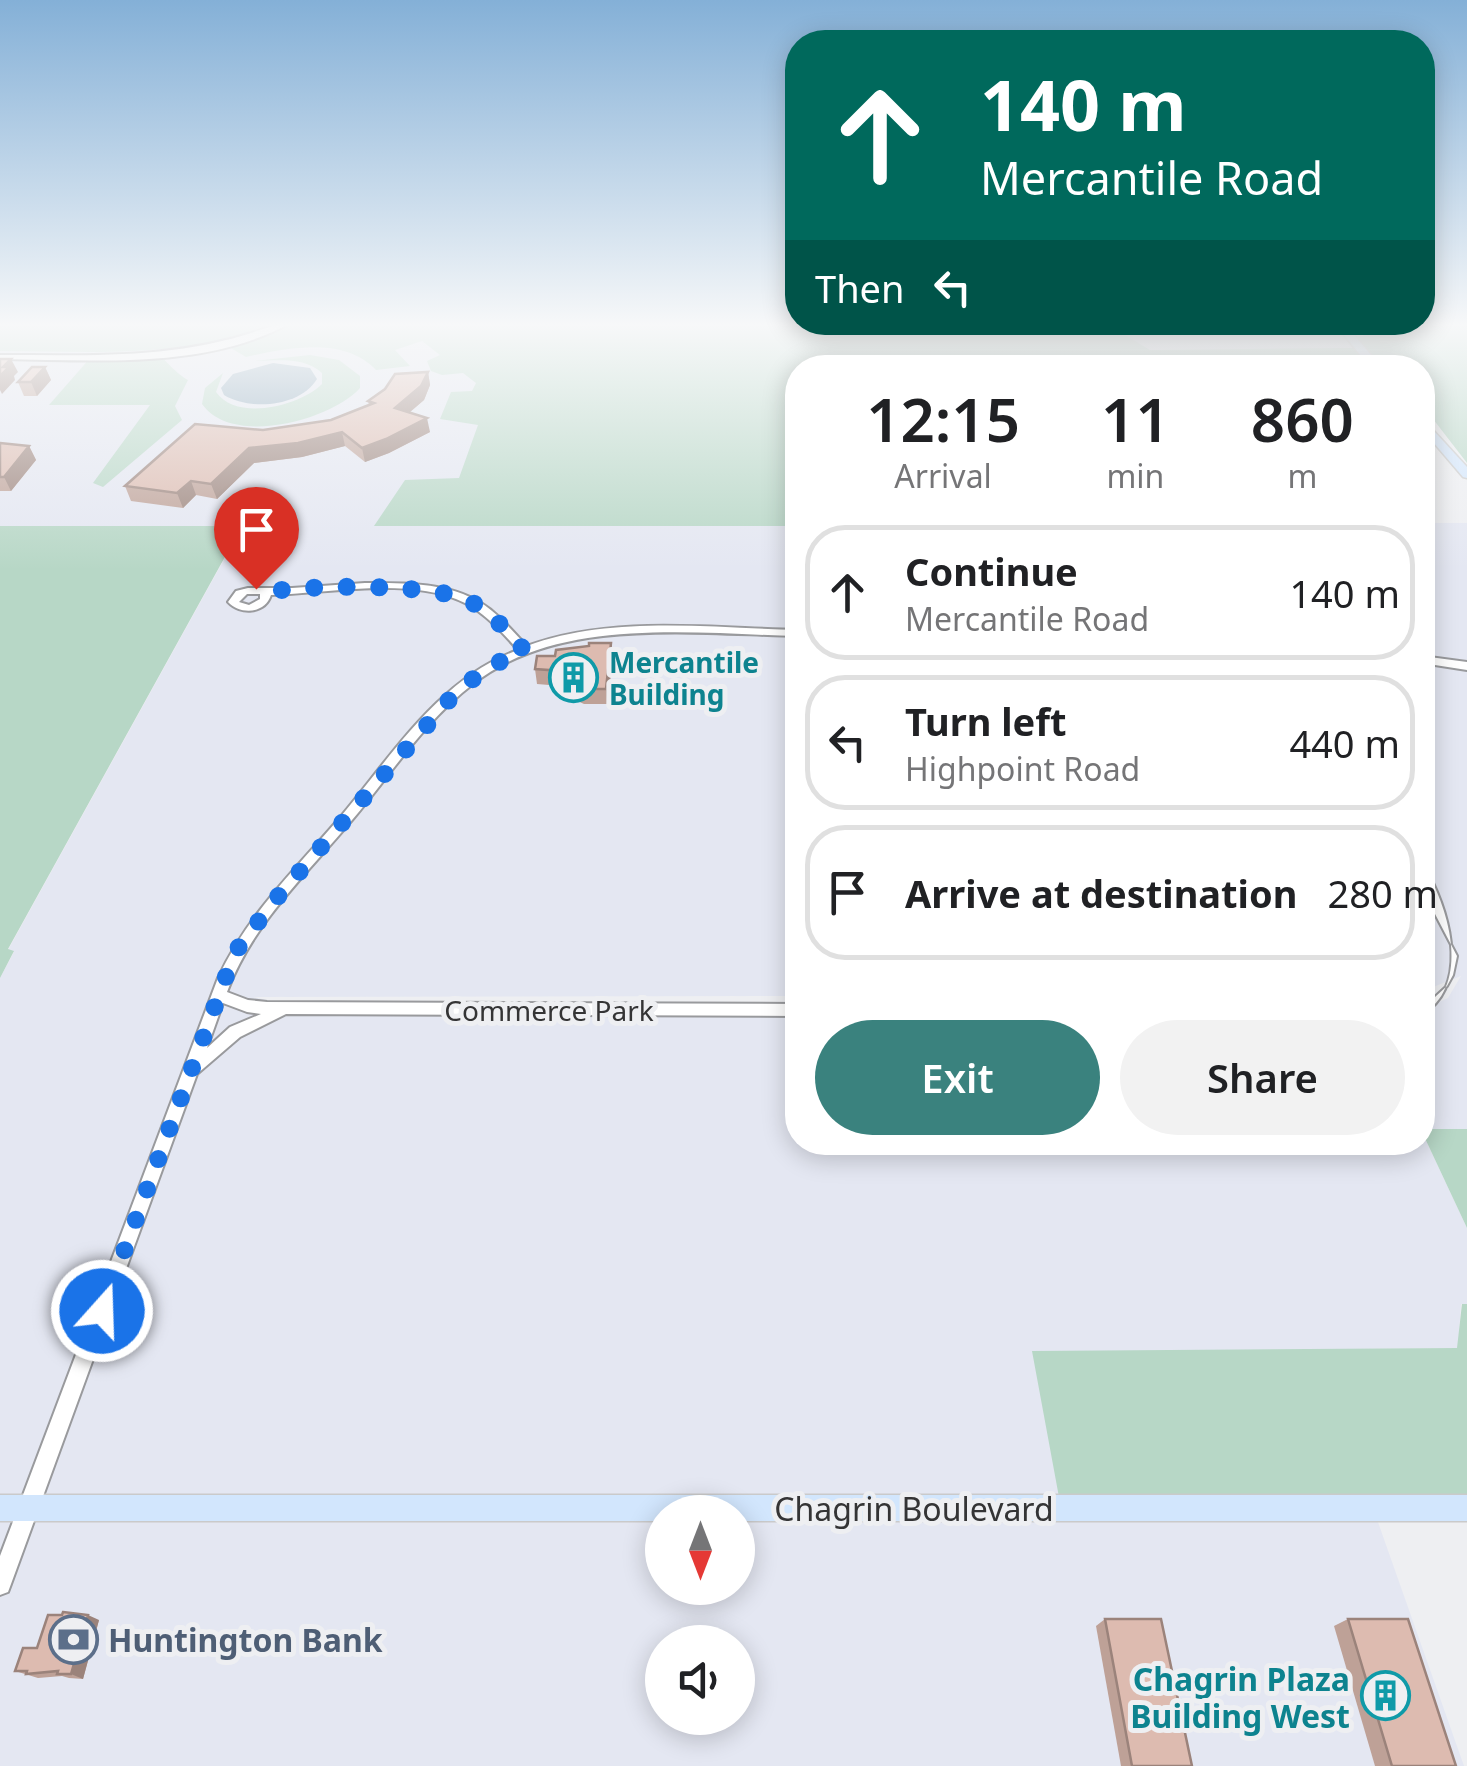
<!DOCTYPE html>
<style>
:root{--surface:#fff;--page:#f2f2f2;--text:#202124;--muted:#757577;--line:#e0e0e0;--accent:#3a827e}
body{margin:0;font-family:"Noto Sans",sans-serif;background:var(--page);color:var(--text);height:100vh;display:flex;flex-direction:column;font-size:38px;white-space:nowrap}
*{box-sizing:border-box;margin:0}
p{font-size:32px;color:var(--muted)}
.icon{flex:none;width:55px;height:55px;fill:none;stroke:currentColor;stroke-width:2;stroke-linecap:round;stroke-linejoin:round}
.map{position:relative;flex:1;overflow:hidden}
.details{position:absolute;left:785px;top:355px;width:650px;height:800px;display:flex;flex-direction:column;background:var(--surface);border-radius:40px;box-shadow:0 5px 25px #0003}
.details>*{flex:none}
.top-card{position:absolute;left:785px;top:30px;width:650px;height:305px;border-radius:40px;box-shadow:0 5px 25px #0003;background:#00695c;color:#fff;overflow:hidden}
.needle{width:65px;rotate:180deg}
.controls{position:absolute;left:645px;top:1495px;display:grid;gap:20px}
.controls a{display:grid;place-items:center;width:110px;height:110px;border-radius:50%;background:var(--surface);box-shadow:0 5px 25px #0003;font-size:50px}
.pin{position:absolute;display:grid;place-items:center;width:85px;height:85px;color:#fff;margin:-102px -42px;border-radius:50% 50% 50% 0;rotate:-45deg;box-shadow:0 0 10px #0007}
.pin .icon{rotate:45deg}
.me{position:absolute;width:110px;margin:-55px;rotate:20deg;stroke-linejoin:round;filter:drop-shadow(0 0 8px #0008)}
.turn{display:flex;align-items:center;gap:35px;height:210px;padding:0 30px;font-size:45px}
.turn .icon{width:130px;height:130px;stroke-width:2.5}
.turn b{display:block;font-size:70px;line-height:85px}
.then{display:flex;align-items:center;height:95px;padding:0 30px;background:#0003;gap:20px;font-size:38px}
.eta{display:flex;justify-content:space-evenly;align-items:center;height:170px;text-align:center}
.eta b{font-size:60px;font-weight:600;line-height:70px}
.action{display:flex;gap:20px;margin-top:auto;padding:20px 30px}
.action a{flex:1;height:115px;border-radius:60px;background:var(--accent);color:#fff;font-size:40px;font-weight:600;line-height:115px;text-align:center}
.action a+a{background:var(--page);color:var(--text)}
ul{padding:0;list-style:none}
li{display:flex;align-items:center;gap:30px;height:135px;margin:0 20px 15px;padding:0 10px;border:5px solid var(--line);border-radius:40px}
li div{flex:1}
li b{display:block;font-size:38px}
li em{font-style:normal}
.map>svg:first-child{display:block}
.built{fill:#e4e7f2;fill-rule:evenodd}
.green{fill:#b7d7c6}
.water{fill:#8ea9bd}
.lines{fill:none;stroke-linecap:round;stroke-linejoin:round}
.minor-casing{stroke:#999a9d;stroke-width:4}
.major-casing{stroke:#cacaca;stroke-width:3}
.minor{fill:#fff;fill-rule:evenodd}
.major{fill:#d2e6fd;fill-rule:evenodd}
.wall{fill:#bea197}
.shaded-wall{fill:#9b837b}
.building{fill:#ddbbb0;stroke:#9b837b;stroke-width:2.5}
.route{stroke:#1a73e8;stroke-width:18;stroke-dasharray:0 32.4}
.labels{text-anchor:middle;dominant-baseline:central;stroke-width:10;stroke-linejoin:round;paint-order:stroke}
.culture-label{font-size:28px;font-weight:bold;fill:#0d838f;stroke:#eeeff2;text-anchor:start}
.street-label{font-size:28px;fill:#343435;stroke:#eeeff2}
.near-street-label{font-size:32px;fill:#343435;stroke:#eeeff2}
.near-service-label{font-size:32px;font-weight:bold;fill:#4e5e75;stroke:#eeeff2;text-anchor:start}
.near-culture-label{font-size:32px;font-weight:bold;fill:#0d838f;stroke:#eeeff2;text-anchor:end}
</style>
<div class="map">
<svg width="1467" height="1766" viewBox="0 0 1467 1766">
<rect width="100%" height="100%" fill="#eeeff2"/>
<g class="built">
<path d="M0 323H1340L1377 367 798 368 797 996 253 997 300 1007 797 1010 798 1142H1422L1423 1134 1467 1228V1304H1461L1458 1348 1033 1352 1373 1508 1464 1766H0V978L14 952 8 950 242 527 0 526ZM662 1512H738V1588H662ZM662 1642H738V1718H662Z"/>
<path d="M1422 523H1467V1129H1423V1009L1448 998 1461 976 1423 991Z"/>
</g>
<g class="green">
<path d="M0 323H271C186 360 91 351 0 351Z"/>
<path d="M276 323H1105L1150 350 1359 348 1351 337 1364 336 1352 323H1467V463L1423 406 1422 368H798L797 526H374L405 480 459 478 478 425 440 419 451 392 472 391 476 383 463 373 442 375 431 371 427 361 440 355 422 341 395 350 410 366 376 370C344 336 286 348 246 357L229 347V344Z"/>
<path d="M310 355 339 360 360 376V388C333 419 233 448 202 404L205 388 223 373 216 392C237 422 300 406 322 384V373C303 356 277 361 254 361Z"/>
<path d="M161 356C164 360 181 377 188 380L175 406 182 420 103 487 93 483 150 405H49L91 357Z"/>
<path d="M0 526H242L8 949 14 951 0 978Z"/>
<path d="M1423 1129H1467V1228L1423 1134Z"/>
<path d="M1462 1304H1467V1508H1061L1032 1351 1457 1348Z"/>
</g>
<path class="water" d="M273 363 310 368 317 379C300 407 250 411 224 395L221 388 233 374Z"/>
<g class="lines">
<defs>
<g id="minor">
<path d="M279 323H290C207 370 92 360 0 359V355C97 355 187 360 279 323Z"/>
<path d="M365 583C403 583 448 582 481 603 499 614 512 631 527 646 611 615 709 628 798 630V636C694 634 559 616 473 684 422 723 388 779 347 826 302 879 252 925 227 992L248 1000 267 1002 798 1004V1016L286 1014 240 1037 197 1074 11 1584 8 1592 0 1595V1556L218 978C249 912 296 869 342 815 393 754 440 678 518 650 502 632 486 614 465 603 411 576 330 593 271 595 265 614 240 615 228 602L236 591 248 588H292ZM247 594H260V599L249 605 239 602ZM223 1003 247 1012 261 1014 230 1027 207 1048Z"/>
<path d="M1422 656 1467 662V670L1422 663Z"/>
<path d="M1422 870 1427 871C1454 922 1467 987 1422 1015V1003L1435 997 1447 986 1453 975 1457 956 1422 889Z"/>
</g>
<g id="major">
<path d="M1334 323H1344L1382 368H1371Z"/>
<path d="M1422 418 1467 467V478L1463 477 1422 429Z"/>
<path d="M0 1495H1467V1521H738V1512H662V1521H0Z"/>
</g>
</defs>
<use href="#minor" class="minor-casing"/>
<use href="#major" class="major-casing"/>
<use href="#minor" class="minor"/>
<use href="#major" class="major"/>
</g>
<g class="wall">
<path d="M45 367 51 380 37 396H24L18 382Z"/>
<path d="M428 372 430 385 424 400 409 413 430 432 389 453 365 462 345 446 302 457 254 463 217 499 196 495 183 508 131 501 125 486 263 430 331 420 369 405 368 401Z"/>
<path d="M0 443 29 446 36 460 11 491H0Z"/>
<path d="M613 658 607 704H584L562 694 561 686 537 684 535 669Z"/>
<path d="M1105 1619 1192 1766H1121L1096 1626Z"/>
<path d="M1348 1619 1456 1766H1375L1334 1626Z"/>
<path d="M99 1620 83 1679 69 1678 62 1676 38 1678 15 1671 37 1648Z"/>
</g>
<g class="shaded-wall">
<path d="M11 359 18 372 14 376 15 380 2 394 0 390V376L3 367Z"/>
<path d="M45 367 51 380 37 396 31 382Z"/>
<path d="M428 372 430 385 424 400 398 422 395 408Z"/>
<path d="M427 418 430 432 389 453 365 462 362 448Z"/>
<path d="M342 432 345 446 302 457 254 463 217 499 211 484 249 448Z"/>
<path d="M29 446 36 460 11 491 4 477Z"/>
<path d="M191 481 196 495 183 508 177 493Z"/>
<path d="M611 643 613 658 607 704 606 689Z"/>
<path d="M88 1615 99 1620 83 1679 71 1674Z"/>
</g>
<g class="building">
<path d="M0 359H11L3 367H9L0 376Z"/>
<path d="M32 367H45L31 382H18Z"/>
<path d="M428 372 421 386 395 408 427 418 386 439 362 448 342 432 298 443 249 448 211 484 191 481 177 493 125 486 195 424 263 430 331 420 374 403 368 401 385 389 395 374Z"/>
<path d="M0 443 29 446 4 477H0Z"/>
<path d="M589 643H611L606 689H582L560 679 562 671 535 669 537 656H555L556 650 589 646Z"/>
<path d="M63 1612 88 1615 71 1674H57L58 1671 26 1674 27 1671H15L23 1648H37L48 1615H62Z"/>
<path d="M1105 1619H1161L1192 1766H1132Z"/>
<path d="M1348 1619H1408L1456 1766H1392Z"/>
</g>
<linearGradient id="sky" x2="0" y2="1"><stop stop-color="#84b0d7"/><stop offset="0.57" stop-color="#f7f8f9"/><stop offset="1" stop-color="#f7f8f9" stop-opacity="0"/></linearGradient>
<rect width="1467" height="570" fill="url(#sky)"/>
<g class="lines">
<path class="route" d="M102 1311 235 952 275 900 456 692 490 666 525 651C507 632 491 611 467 600 429 583 308 585 266 592L256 589"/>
</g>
<defs>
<symbol id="building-ring" viewBox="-11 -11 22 22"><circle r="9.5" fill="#eeeff2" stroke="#0f9aa8" stroke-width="1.5"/><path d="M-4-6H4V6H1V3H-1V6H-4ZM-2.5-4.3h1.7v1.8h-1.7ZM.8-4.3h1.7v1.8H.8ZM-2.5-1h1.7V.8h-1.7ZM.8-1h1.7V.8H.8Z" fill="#0f9aa8"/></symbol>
<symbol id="bank-ring" viewBox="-11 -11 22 22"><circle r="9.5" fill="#eeeff2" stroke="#5c6f8a" stroke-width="1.5"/><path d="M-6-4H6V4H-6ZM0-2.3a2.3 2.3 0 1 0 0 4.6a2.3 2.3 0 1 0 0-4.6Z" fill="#5c6f8a"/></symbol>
</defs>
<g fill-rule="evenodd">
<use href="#building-ring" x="546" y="650" width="55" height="55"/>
<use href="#bank-ring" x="46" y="1612" width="55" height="55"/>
<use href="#building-ring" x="1358" y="1668" width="55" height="55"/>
</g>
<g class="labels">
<g class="culture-label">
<text x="609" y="662">Mercantile<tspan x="609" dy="32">Building</tspan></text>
</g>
<g class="street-label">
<text x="549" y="1010">Commerce Park</text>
</g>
<g class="near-street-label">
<text x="914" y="1508">Chagrin Boulevard</text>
</g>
<g class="near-service-label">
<text x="108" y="1639">Huntington Bank</text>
</g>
<g class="near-culture-label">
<text x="1350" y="1678">Chagrin Plaza<tspan x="1350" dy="37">Building West</tspan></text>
</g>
</g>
</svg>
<div class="controls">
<a><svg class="needle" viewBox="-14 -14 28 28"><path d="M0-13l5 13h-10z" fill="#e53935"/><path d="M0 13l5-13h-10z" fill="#757577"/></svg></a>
<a><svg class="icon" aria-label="sound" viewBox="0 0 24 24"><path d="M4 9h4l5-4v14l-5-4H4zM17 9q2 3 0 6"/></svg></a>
</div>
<div class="pin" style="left:256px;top:589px;background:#d93025"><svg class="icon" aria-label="arrive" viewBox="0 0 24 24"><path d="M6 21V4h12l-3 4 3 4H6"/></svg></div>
<svg class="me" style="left:102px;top:1311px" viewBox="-20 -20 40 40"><circle r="17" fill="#1a73e8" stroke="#fff" stroke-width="3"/><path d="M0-11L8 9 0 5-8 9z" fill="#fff"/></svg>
<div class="top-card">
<div class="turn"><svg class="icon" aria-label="ahead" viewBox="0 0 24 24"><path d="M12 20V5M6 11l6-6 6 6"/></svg><div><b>140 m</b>Mercantile Road</div></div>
<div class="then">Then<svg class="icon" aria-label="left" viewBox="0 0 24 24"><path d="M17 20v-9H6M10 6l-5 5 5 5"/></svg></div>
</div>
<section class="details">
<div class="eta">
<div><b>12:15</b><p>Arrival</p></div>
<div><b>11</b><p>min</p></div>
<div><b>860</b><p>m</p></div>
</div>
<ul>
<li><svg class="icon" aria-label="ahead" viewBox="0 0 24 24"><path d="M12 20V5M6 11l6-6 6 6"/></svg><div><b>Continue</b><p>Mercantile Road</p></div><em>140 m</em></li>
<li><svg class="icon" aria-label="left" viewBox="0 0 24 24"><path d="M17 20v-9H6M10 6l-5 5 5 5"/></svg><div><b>Turn left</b><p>Highpoint Road</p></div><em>440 m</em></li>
<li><svg class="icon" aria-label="arrive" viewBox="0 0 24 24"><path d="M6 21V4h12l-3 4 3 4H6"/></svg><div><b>Arrive at destination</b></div><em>280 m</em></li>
</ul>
<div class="action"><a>Exit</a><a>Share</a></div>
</section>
</div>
